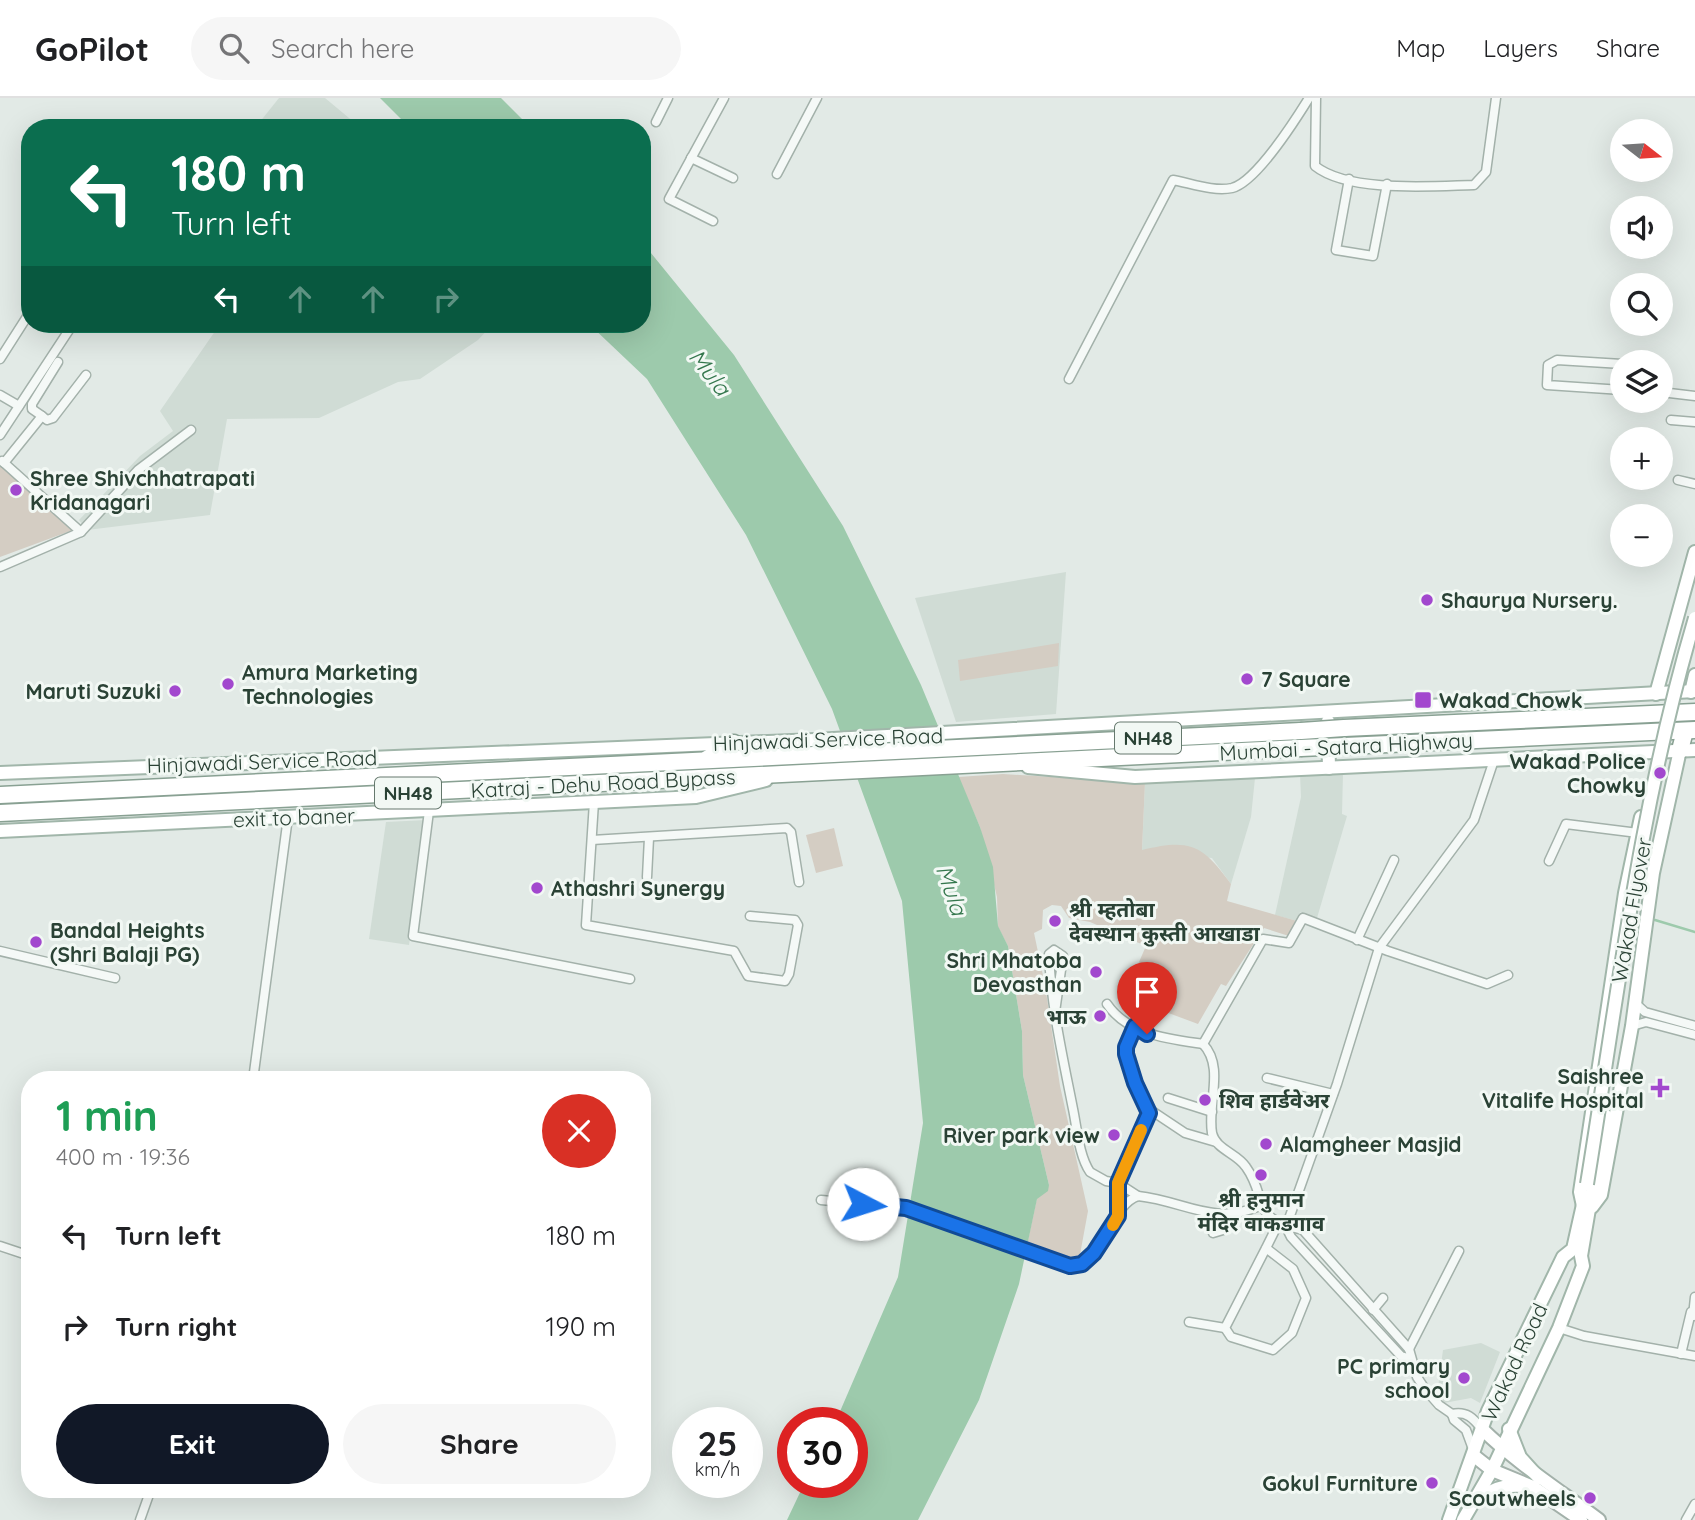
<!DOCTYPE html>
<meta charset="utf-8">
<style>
:root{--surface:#fff;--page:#f6f6f6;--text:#202124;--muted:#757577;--line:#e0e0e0;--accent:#111827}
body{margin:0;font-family:Quicksand,"Noto Sans Devanagari",sans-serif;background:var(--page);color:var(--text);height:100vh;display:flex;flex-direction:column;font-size:26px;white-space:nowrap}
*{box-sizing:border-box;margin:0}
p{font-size:23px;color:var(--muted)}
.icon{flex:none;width:38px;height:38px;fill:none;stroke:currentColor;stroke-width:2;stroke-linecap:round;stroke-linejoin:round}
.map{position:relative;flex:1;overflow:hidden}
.panel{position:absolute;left:21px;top:973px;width:630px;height:427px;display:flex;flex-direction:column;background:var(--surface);border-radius:28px;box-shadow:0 7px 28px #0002}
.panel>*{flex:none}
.hud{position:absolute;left:21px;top:21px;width:630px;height:214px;border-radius:28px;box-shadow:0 7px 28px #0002;background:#0b6e4f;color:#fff;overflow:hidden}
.needle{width:46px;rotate:107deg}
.controls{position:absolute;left:1610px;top:21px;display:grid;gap:14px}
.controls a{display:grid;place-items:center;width:63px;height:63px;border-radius:50%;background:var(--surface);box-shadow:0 7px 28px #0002;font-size:35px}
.speed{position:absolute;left:672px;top:1309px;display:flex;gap:14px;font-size:35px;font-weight:700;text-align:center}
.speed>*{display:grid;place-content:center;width:91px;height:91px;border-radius:50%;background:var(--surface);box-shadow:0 7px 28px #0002;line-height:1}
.speed small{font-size:18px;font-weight:400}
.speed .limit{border:10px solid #d22;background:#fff;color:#111}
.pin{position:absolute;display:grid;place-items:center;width:60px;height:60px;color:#fff;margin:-72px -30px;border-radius:50% 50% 50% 0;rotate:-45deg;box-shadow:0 0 7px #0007}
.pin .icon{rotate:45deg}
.me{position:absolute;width:77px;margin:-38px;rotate:95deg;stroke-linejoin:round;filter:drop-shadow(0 0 5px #0008)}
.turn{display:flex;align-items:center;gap:24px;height:147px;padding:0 35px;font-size:32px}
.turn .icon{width:91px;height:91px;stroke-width:2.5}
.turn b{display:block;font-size:49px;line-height:60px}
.lanes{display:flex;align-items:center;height:66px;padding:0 35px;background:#0003;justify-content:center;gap:35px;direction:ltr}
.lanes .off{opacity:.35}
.round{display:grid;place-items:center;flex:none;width:74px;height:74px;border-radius:37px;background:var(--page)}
.overview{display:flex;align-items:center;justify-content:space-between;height:119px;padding:0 35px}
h1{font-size:42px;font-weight:700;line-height:52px;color:#1e9e55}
.primary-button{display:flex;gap:14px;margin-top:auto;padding:14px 35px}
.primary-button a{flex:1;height:80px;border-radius:42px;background:var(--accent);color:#fff;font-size:28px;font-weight:700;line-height:80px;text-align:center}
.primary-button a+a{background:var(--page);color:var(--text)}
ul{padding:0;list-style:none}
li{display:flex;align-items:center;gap:21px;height:91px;padding:0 35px}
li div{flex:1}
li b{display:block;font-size:26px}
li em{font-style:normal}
header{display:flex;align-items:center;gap:42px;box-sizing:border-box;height:98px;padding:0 35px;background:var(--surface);border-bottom:2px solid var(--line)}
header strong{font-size:33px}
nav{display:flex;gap:38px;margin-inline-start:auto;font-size:24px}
.search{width:490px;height:63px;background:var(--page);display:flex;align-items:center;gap:18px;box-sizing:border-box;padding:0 24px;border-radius:38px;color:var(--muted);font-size:26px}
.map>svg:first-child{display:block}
.built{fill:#d0dcd5}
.green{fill:#d4cdc3}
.water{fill:#9dcaac}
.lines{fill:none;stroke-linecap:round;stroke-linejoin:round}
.stream{stroke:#9dcaac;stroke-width:2.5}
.street-casing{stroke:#a3b1aa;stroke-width:11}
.secondary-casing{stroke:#a3b1aa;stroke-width:16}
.primary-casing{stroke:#a1b6aa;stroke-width:16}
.highway-casing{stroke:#89a193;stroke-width:19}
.street{stroke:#f5f9f7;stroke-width:8}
.secondary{stroke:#fff;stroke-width:12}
.primary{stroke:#fff;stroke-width:12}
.highway{stroke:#fff;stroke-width:16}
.primary-bridge-casing{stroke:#a1b6aa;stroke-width:16;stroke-linecap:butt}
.highway-bridge-casing{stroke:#89a193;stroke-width:19;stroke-linecap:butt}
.primary-bridge{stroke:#fff;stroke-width:12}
.highway-bridge{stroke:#fff;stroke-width:16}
.route-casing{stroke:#114b97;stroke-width:18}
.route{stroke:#1a73e8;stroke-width:12}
.slow{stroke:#f59e0b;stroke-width:12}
.poi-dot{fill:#a248ce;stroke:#f2f8f4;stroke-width:2.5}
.labels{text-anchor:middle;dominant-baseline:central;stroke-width:6;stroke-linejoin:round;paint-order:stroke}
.shield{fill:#f2f8f4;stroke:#66796e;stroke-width:2}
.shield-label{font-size:19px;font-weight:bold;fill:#2a4235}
.poi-label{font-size:21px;font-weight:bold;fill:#2a4235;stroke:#f2f8f4;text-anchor:start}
.street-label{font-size:21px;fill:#2a4235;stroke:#f2f8f4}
.water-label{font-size:23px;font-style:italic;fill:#34774d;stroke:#f2f8f4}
</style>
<header>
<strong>GoPilot</strong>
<div class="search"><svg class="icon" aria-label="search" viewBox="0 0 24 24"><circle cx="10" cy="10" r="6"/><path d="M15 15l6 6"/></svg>Search here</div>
<nav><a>Map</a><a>Layers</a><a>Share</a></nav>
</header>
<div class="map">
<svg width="1695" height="1422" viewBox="0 0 1695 1422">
<rect width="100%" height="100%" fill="#e2eae6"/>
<g class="built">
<path d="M279 0H325L361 30H255Z"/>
<path d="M220 226H493L478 242 420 281 398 284 319 320 227 321 210 417 87 432 79 422 140 358 173 333 160 313Z"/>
<path d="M1066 474 1056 616 956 624 915 500Z"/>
<path d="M1343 675 1342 716 1347 718 1317 820 1300 814 1297 823 1275 817 1301 699 1300 676Z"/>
<path d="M1255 680 1251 719 1231 786 1212 760 1142 753 1145 685Z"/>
<path d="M426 722 409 847 369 841 386 724Z"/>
<path d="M1481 1245 1500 1254 1480 1305 1471 1300 1444 1305 1438 1290 1443 1252Z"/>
</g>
<g class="green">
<path d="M0 365 74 422 73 432 0 459Z"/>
<path d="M1059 545 1058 568 960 583 958 562Z"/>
<path d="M1003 676 1145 685 1142 752C1190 740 1203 747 1231 786L1227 803 1297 823 1292 839 1264 830 1226 888 1221 886 1198 926 1155 910 1148 896 1129 887 1146 848 1090 824 1069 820 1061 808 1052 807 1043 812 1042 831 1034 835 1045 887 1060 988 1088 1113 1079 1162 1027 1147 1037 1100 1049 1087 1023 977 1022 933 1008 848 998 829 997 799 980 729 958 679Z"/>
<path d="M834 730 843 768 816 775 806 737Z"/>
</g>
<g class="water">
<path d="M380 0H501L531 30H410Z"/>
<path d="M642 144 734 257 843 428 921 587 980 729 993 769 998 828 1008 848 1022 933 1023 977 1049 1087 1048 1093 1037 1101 1019 1186 979 1302 918 1422H787L805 1384H852V1325H835L898 1179 923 1025 902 803 832 611 746 437 647 281 589 226H642Z"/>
</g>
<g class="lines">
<path class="stream" d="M1655 822 1695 834"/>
<defs>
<g id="street">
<path d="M1316 0 1315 68C1349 95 1433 88 1474 87L1486 74 1496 0"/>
<path d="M656 24 668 0"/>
<path d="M691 60 733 80"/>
<path d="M777 76 817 0"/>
<path d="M1349 81 1336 152 1373 158 1387 86"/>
<path d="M713 123 669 101 724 0"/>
<path d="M0 261 30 214"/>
<path d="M1622 266 1557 262 1548 267 1547 287 1622 292"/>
<path d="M1661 272V286"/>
<path d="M1069 281 1173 82C1190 85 1214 94 1232 90 1256 84 1296 21 1309 0"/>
<path d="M1661 294 1695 298"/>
<path d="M0 297 19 308"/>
<path d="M42 318 32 311V306L58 264"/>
<path d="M1671 322 1695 324"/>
<path d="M0 337 73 226"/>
<path d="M2 363 81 434"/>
<path d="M4 365 42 318 47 322 53 320 86 277"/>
<path d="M1678 382 1695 386"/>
<path d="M0 469 81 434 138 372 191 332"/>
<path d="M594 704 586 827 734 853 748 878 785 883 789 876 798 827 795 822 750 818"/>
<path d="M429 713 413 838 630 881"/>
<path d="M592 742 787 730 791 734 799 784"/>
<path d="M1549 763 1566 726 1638 735"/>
<path d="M647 779 649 740"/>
<path d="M1357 842 1394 762"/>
<path d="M0 853 115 880"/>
<path d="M1635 905 1645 914 1695 928"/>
<path d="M1107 906C1128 937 1169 941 1203 946L1263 841 1289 845 1303 820 1388 853 1487 886 1508 877"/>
<path d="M1055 914 1063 858 1054 852 1049 856C1051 908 1063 960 1073 1011 1077 1030 1079 1058 1090 1074L1106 1083 1118 1085V1118"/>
<path d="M1135 928C1125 949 1125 967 1136 989 1141 998 1148 1005 1148 1015L1118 1085 1138 1098"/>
<path d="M1632 928 1646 924 1695 937"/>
<path d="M1203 946C1225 969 1207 1006 1212 1035 1216 1052 1237 1055 1246 1069 1269 1101 1248 1120 1303 1132L1409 1251 1417 1279 1425 1291 1439 1307 1452 1316"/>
<path d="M1267 980 1333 996"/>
<path d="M253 982 288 719"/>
<path d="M1168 1000 1212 1014"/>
<path d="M1149 1011 1185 1035 1216 1044"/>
<path d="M821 1102 906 1110 1076 1169C1107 1156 1111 1107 1138 1098 1185 1103 1212 1128 1260 1108"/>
<path d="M1213 1135 1223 1132 1235 1117"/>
<path d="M0 1148 30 1158"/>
<path d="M1266 1150 1293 1171 1306 1200 1292 1235 1273 1252 1231 1239 1225 1230 1266 1150 1279 1124"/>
<path d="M1373 1212 1383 1200"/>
<path d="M1693 1218 1695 1199"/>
<path d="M1189 1224 1225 1230"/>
<path d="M1559 1230 1584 1238 1695 1258"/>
<path d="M1409 1251 1459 1153"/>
<path d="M1681 1256 1691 1214"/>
<path d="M1411 1261 1401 1258 1291 1139 1286 1129 1337 986 1379 850 1474 722 1494 662"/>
<path d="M1452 1316 1454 1322 1466 1332 1473 1351"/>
<path d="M1452 1316C1467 1313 1473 1320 1482 1331"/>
<path d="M140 1422 151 1391"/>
<path d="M1686 1422 1695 1406"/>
</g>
<g id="secondary">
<path d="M1482 1331C1518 1366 1559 1392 1599 1422"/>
<path d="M1473 1357 1492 1372 1533 1389 1581 1422"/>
</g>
<g id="primary">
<path d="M1691 594 1695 577"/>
<path d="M1656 596 1695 454"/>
<path d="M1328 623 1329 670"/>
<path d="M1028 669 1135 679 1695 652"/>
<path d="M0 675 815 642 1695 593"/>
<path d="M0 733 696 699 766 682"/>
<path d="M1583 1108 1580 1094 1625 795 1641 719"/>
<path d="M1592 1109 1601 1097 1632 928 1653 775 1680 652"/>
<path d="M1509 1331 1520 1359 1539 1380"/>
<path d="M1479 1402C1496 1387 1512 1386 1533 1389"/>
<path d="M1449 1422 1488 1313 1563 1159 1573 1151 1584 1102"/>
<path d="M1463 1422 1492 1372 1559 1230 1583 1168 1581 1158 1605 1017"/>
</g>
<g id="highway">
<path d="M1344 630 1695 614"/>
<path d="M1345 648 1695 632"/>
<path d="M1680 652 1685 633"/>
<path d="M707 661 734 645"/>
<path d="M0 697 1301 633"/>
<path d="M0 715 1301 650"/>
</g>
</defs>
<use href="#street" class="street-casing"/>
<use href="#secondary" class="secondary-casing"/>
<use href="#primary" class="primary-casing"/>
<use href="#highway" class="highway-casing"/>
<use href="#street" class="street"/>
<use href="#secondary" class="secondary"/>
<use href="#primary" class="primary"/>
<use href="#highway" class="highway"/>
<defs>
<path id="primary-bridge" d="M1587 1086C1618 896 1640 705 1695 520"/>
<g id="highway-bridge">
<path d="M1301 633 1344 630"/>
<path d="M1301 650 1345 648"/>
</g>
</defs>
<use href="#primary-bridge" class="primary-bridge-casing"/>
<use href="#highway-bridge" class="highway-bridge-casing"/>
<use href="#primary-bridge" class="primary-bridge"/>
<use href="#highway-bridge" class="highway-bridge"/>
</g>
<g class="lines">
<defs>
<path id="route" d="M863 1106 906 1110 1070 1168 1082 1166 1094 1155 1118 1118V1085L1149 1015 1135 985 1126 956V949L1135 928 1147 936"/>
</defs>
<use href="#route" class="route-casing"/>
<use href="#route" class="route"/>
<path class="slow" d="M1113 1127 1118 1118V1085L1141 1032"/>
</g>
<g class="poi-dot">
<circle cx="16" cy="392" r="7"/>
<circle cx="1427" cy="502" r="7"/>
<circle cx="1247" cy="581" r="7"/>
<circle cx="228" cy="586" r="7"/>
<circle cx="175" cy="593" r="7"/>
<rect x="1414" y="593" width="18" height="18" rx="3.5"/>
<circle cx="1660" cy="675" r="7"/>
<circle cx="537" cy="790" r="7"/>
<circle cx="1055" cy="823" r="7"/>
<circle cx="36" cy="844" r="7"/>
<circle cx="1096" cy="874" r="7"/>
<circle cx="1100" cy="918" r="7"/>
<path d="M1656.5 979.5h7v7h7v7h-7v7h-7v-7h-7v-7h7z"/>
<circle cx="1205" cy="1002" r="7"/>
<circle cx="1114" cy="1037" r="7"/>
<circle cx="1266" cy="1046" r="7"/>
<circle cx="1261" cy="1077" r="7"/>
<circle cx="1464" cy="1280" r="7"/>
<circle cx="1432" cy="1385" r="7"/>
<circle cx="1590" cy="1400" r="7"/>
</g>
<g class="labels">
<g class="shield">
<rect x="1115" y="624.5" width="66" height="31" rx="5"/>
<rect x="375" y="679.5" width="66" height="31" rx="5"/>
</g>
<g class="shield-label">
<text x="1148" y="640">NH48</text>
<text x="408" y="695">NH48</text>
</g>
<g class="poi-label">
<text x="30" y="380">Shree Shivchhatrapati<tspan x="30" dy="24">Kridanagari</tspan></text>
<text x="1441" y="502">Shaurya Nursery.</text>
<text x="242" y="574">Amura Marketing<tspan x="242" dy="24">Technologies</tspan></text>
<text x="1261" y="581">7 Square</text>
<text x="161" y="593" text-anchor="end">Maruti Suzuki</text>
<text x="1439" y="602">Wakad Chowk</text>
<text x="1646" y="663" text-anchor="end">Wakad Police<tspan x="1646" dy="24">Chowky</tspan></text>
<text x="551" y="790">Athashri Synergy</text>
<text x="1069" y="811">श्री म्हतोबा<tspan x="1069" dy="24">देवस्थान कुस्ती आखाडा</tspan></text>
<text x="50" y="832">Bandal Heights<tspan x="50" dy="24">(Shri Balaji PG)</tspan></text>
<text x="1082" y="862" text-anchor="end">Shri Mhatoba<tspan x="1082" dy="24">Devasthan</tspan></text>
<text x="1086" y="918" text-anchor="end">भाऊ</text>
<text x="1644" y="978" text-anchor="end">Saishree<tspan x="1644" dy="24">Vitalife Hospital</tspan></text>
<text x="1219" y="1002">शिव हार्डवेअर</text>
<text x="1100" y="1037" text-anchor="end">River park view</text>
<text x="1280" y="1046">Alamgheer Masjid</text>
<text x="1261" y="1101" text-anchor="middle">श्री हनुमान<tspan x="1261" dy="24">मंदिर वाकडगाव</tspan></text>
<text x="1450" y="1268" text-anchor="end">PC primary<tspan x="1450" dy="24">school</tspan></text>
<text x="1418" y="1385" text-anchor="end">Gokul Furniture</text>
<text x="1576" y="1400" text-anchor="end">Scoutwheels</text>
</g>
<g class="street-label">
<text transform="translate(828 641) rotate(-2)">Hinjawadi Service Road</text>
<text transform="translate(1346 648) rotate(-3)">Mumbai - Satara Highway</text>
<text transform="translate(262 663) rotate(-2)">Hinjawadi Service Road</text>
<text transform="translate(603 685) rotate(-3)">Katraj - Dehu Road Bypass</text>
<text transform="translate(294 719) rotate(-2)">exit to baner</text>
<text transform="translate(1631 812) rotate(-80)">Wakad Flyover</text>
<text transform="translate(1514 1264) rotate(-65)">Wakad Road</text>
</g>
<g class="water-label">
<text transform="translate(710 274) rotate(52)">Mula</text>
<text transform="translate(952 792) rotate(71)">Mula</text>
</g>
</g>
</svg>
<div class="controls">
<a><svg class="needle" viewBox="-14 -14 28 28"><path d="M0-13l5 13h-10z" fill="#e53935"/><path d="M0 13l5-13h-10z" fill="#757577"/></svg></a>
<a><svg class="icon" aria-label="sound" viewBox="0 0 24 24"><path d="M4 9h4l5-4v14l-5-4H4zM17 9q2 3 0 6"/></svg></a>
<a><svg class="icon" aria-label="search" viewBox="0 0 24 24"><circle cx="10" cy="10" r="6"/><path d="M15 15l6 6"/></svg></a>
<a><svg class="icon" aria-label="layers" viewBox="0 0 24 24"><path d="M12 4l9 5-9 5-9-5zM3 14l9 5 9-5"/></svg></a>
<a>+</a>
<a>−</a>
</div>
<div class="speed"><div>25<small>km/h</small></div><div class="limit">30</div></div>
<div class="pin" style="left:1147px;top:936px;background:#d93025"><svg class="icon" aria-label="arrive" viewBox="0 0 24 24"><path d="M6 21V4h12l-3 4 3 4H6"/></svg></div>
<svg class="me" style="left:863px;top:1106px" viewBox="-20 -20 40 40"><circle r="19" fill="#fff"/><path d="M0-13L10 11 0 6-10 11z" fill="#1a73e8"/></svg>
<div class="hud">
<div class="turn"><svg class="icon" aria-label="left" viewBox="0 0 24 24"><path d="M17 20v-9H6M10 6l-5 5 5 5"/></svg><div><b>180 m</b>Turn left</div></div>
<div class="lanes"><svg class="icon" aria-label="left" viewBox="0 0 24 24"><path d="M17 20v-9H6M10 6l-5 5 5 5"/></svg><svg class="icon off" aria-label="ahead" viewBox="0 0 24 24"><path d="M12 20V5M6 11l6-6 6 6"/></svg><svg class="icon off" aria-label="ahead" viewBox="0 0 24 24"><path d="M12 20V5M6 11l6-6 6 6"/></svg><svg class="icon off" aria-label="right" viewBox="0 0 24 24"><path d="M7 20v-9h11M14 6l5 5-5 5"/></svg></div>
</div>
<section class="panel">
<div class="overview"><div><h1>1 min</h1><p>400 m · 19:36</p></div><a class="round" style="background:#d93025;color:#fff"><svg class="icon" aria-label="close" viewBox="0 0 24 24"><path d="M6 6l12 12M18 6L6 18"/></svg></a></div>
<ul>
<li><svg class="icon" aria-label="left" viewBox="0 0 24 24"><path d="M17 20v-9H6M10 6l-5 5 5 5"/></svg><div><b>Turn left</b></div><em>180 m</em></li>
<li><svg class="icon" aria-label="right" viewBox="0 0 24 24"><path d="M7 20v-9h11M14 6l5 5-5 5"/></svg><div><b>Turn right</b></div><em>190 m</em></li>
</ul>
<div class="primary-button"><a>Exit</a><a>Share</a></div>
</section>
</div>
